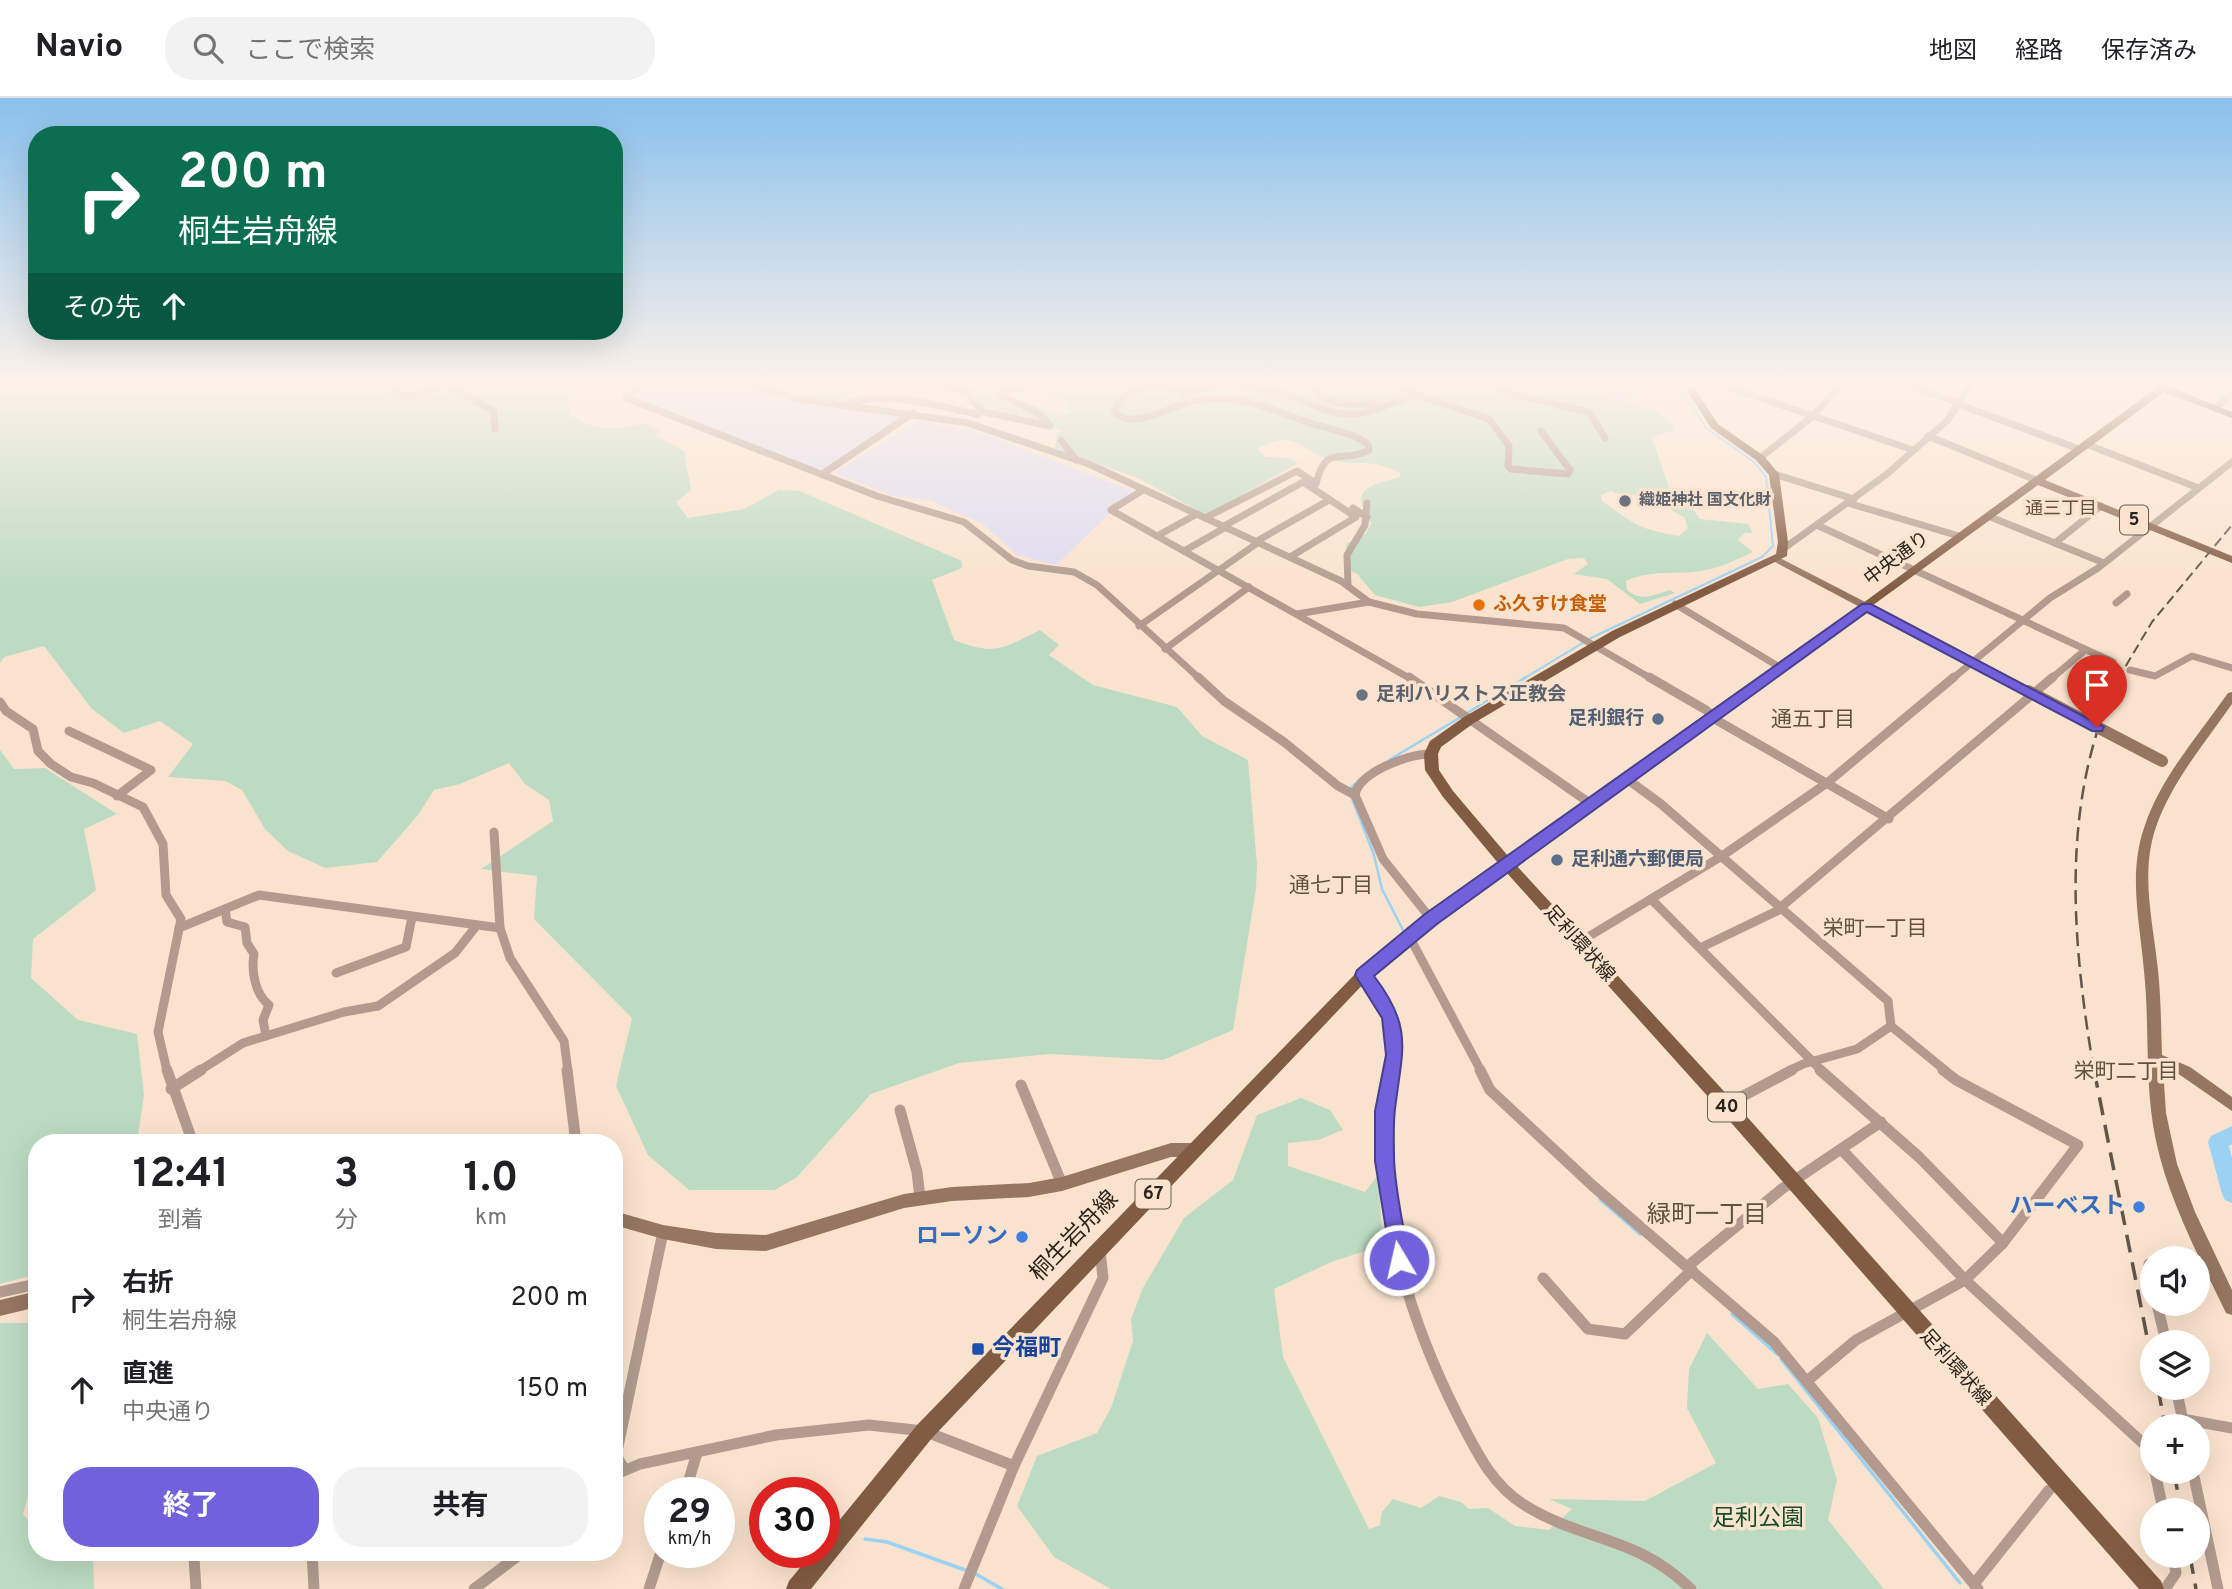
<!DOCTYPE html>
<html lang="ja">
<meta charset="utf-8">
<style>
:root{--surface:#fff;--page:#f2f2f2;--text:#202124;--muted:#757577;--line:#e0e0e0;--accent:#7161db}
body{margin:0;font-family:Overpass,"Noto Sans JP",sans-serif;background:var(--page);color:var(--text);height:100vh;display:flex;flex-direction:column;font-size:26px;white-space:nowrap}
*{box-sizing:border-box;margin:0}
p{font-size:23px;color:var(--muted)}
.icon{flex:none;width:38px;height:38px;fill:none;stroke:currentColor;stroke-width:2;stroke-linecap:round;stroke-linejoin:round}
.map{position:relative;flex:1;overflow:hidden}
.panel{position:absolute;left:28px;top:1036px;width:595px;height:427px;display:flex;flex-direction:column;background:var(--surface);border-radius:28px;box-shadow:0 7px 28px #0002}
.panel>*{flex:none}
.top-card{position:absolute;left:28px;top:28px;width:595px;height:214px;border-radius:28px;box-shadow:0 7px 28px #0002;background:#0b6e4f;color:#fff;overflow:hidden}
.fabs{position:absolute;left:2140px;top:1148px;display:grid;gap:14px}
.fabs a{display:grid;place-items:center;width:70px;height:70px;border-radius:50%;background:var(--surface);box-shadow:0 7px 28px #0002;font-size:35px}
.speed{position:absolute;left:644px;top:1379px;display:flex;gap:14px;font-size:35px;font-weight:700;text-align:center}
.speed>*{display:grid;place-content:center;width:91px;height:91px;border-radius:50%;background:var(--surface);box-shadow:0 7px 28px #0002;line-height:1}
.speed small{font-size:18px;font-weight:400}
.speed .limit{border:10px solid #d22;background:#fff;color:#111}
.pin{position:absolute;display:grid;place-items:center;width:60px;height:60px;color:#fff;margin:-72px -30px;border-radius:50% 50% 50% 0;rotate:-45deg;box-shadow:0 0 7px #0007}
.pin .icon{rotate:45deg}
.me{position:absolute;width:77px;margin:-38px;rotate:351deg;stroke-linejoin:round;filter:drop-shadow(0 0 5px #0008)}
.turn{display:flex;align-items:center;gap:24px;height:147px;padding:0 35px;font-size:32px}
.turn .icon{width:91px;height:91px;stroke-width:2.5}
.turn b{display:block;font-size:49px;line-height:60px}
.then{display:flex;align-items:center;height:66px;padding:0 35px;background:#0003;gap:14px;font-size:26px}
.eta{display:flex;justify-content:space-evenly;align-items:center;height:119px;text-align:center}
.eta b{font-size:42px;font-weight:700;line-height:49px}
.button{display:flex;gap:14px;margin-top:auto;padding:14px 35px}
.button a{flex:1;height:80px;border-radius:28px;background:var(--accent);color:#fff;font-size:28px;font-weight:700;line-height:80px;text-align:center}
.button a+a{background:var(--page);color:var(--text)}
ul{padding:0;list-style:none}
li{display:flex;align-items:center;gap:21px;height:91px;padding:0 35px}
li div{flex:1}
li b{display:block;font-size:26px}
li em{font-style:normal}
header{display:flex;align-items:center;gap:42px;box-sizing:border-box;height:98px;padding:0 35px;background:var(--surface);border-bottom:2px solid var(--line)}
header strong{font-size:33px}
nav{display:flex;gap:38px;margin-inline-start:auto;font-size:24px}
.search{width:490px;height:63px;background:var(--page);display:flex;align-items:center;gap:18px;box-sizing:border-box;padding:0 24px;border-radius:28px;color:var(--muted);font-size:26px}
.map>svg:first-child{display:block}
.education{fill:#dddbf1}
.green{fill:#bcdbc2;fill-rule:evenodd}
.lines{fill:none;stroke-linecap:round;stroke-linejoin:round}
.stream-far2{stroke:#9bd2f4;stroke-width:2}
.stream-far1{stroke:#9bd2f4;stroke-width:2.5}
.stream{stroke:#9bd2f4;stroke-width:3.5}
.river{fill:#9bd2f4;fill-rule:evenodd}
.street-far2{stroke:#b29b8e;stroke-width:7}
.street-far1{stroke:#b29b8e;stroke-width:9}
.street{stroke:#b29b8e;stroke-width:11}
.secondary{fill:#967662;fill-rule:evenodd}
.primary{fill:#825b43;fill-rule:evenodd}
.rail-far2{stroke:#62564b;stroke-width:2;stroke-dasharray:10 5;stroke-linecap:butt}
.rail-far1{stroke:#62564b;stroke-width:2.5;stroke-dasharray:14 7;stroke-linecap:butt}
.rail{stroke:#62564b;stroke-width:3.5;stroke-dasharray:18 10;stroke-linecap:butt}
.secondary-bridge{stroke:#967662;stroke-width:12}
.route{fill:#7161db;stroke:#493f8e;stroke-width:2}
.worship-dot{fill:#6b7280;stroke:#fae3ce;stroke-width:2.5}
.food-dot{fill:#e8710a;stroke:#fae3ce;stroke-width:2.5}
.service-dot{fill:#5c6f8a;stroke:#fae3ce;stroke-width:2.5}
.shop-dot{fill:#3f7fe0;stroke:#fae3ce;stroke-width:2.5}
.transit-dot{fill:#1a4fb4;stroke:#fae3ce;stroke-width:2.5}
.labels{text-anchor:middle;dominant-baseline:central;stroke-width:7;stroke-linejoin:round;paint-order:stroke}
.far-worship-label{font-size:16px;font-weight:bold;fill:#5b616d;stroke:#fae3ce;text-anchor:start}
.far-neighbourhood-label{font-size:18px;fill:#63503e;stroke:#fae3ce}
.shield{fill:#fae3ce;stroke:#6a5d51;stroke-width:2}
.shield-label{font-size:18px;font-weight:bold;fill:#2c241c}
.street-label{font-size:19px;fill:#2c241c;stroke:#fae3ce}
.food-label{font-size:19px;font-weight:bold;fill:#c56008;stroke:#fae3ce;text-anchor:start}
.worship-label{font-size:19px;font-weight:bold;fill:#5b616d;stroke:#fae3ce;text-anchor:start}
.service-label{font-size:19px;font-weight:bold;fill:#4e5e75;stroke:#fae3ce;text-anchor:end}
.neighbourhood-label{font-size:21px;fill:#63503e;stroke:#fae3ce}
.near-shop-label{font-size:23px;font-weight:bold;fill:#366cbe;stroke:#fae3ce;text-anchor:end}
.near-street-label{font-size:23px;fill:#2c241c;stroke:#fae3ce}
.near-transit-label{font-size:23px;font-weight:bold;fill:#164399;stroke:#fae3ce;text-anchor:start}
.near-park-label{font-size:23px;fill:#154b27;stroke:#fae3ce}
.near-neighbourhood-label{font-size:24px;fill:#63503e;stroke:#fae3ce}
</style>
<header>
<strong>Navio</strong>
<div class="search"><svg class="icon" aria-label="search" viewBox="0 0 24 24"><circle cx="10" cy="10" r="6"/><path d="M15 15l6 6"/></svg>ここで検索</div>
<nav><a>地図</a><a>経路</a><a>保存済み</a></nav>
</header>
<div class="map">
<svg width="2232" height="1491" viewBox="0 0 2232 1491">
<rect width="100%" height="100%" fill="#fae3ce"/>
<g class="education">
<path d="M644 283H740L757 292 913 315 824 375 626 300Z"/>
<path d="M1513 283H1648L1624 303 1612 304 1554 296Z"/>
<path d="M917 323 973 332 1133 393 1056 467 1017 457 983 426 930 402 893 398 835 375Z"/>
</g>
<g class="green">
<path d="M0 283H568L569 317C600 334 612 333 645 325L658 332 656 338 684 353 691 392 676 404 688 420 744 411 779 392 800 393 962 463V470L932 482 954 542C995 558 1002 551 1040 532L1059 547 1049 557 1093 587 1177 609 1202 638 1248 662 1257 767 1256 791 1233 932 1163 962 1050 956 959 965 871 996 797 1079 775 1092H689L648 1057 616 988 632 920 534 821 537 778 481 771 553 723 549 702 525 686 509 665 460 686 434 692 418 717 377 764 325 770 288 753 265 731 242 692 225 683 168 679 193 646 160 623 124 635 92 611 44 548 4 559 0 565Z"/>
<path d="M753 283H877L838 303 786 300 757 292Z"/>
<path d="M958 283H1521L1558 296 1577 290 1655 312 1674 328 1671 333 1652 339 1673 402 1686 401 1700 421 1748 426 1753 435H1744L1738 442 1753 454C1738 461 1722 469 1706 472 1678 478 1653 470 1626 483L1627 492C1641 504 1654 497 1670 492L1675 495 1640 506 1607 481 1574 476 1588 466 1584 460 1568 461 1452 504 1419 509 1375 497 1357 476 1346 470V446L1366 436 1371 425C1348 389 1370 388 1400 379V375C1369 359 1361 369 1332 362 1302 355 1296 328 1257 351L1266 359 1289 360 1298 365 1206 417 1138 380 1055 350 1056 336 1061 333 1033 320 987 309 973 302ZM1028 289 1068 305 1071 314 1060 318 1006 296 1011 290ZM1611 393C1621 398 1628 395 1638 398 1654 402 1669 411 1684 419L1688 430 1679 438C1640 432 1633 425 1602 403L1601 397Z"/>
<path d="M0 652 14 671 45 670 117 716 84 731 96 792 33 841 31 880 78 922 137 936 144 997 137 1045H37V1176L0 1186Z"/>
<path d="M1301 1000 1330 1012 1343 1032 1318 1042 1288 1045V1068L1365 1094 1378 1077 1383 1147 1331 1164 1274 1191 1283 1259 1369 1431 1380 1427 1382 1414 1393 1401 1421 1410 1439 1398 1461 1404 1469 1411 1488 1410 1515 1428 1549 1432 1572 1411 1549 1401 1645 1403 1716 1365 1687 1310 1689 1271 1707 1235 1758 1291 1788 1286 1818 1320 1837 1382 1828 1422 1884 1491H1111L1054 1459 1017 1408 1037 1358 1097 1335 1111 1310 1133 1243 1131 1221 1143 1190 1184 1120 1233 1082 1257 1017Z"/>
<path d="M0 1225H37V1360L23 1417 37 1429V1454H93L94 1491H0Z"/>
</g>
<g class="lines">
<g class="stream-far2">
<path d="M568 283H571"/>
<path d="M1523 581 1591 540 1762 459 1773 448 1766 379 1754 364 1706 330 1676 283"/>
</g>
<g class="stream-far1">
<path d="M1467 615 1526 579"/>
<path d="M1389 662 1461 619"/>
<path d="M1350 691 1360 681"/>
<path d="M1351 698 1374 757 1382 791 1406 838"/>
</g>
<g class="stream">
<path d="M1600 1101 1640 1136"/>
<path d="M1732 1216 1777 1256"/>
<path d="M1781 1261 1960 1485"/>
<path d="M865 1441 887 1444 968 1473"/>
<path d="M974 1475 1002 1491"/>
</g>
<path class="river" d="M2232 1028V1046L2229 1048 2232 1060V1105L2225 1102 2222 1096 2208 1044 2211 1038Z"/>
<g class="street-far2">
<path d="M397 283 394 294 407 299 446 287 494 313 495 331"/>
<path d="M644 283 626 300 877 398 964 424 1012 462 1028 468 1074 474 1097 487 1200 581"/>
<path d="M740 283 799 301 968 325 1089 366 1341 483 1369 504"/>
<path d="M922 283 969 294 973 304 980 309 977 317"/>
<path d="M1310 283C1318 307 1351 308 1373 306"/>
<path d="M1317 283H1331"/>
<path d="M1391 283 1415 296 1489 321 1509 348 1508 368 1511 371 1568 376 1570 372 1541 333"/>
<path d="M1487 283 1511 296 1589 314 1605 340"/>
<path d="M1711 283 1913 352"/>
<path d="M1897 283 1959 305"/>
<path d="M1188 294C1162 287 1125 283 1114 314 1136 334 1170 306 1199 302 1242 295 1273 313 1313 326 1332 332 1351 334 1368 346L1369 352C1341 367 1326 344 1316 386"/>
<path d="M1185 297C1217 280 1263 289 1296 300 1313 306 1329 316 1348 316 1371 317 1394 304 1415 296"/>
<path d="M1958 306 2079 351"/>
<path d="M844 307C883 290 937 308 977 316"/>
<path d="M2215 310 2232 296"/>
<path d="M980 313 1050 328 1040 316 1001 297 1008 291H1019"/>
<path d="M1928 338 2036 382"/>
<path d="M1061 342 1076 362"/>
<path d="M2086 346 2196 389"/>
<path d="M1760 360 1813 318 1836 292 1849 283"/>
<path d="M824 375 913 315"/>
<path d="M1774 376 1854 401"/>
<path d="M1143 392 1111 412 1411 581"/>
<path d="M1848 405 1959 438"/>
<path d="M1353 410 1367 419"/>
<path d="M1988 418 2104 465"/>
<path d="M1205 420 1297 373 1315 385"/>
<path d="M1224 428 1303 384 1356 419 1290 459"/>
<path d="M1819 428 2113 564"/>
<path d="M1157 438 1197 416"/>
<path d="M1257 443 1329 402"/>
<path d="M2055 445 2101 408"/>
<path d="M1783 451 1887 376 1947 323 1973 283"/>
<path d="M1184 453 1226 429"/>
<path d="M1348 488 1347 457 1365 427 1367 405"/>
<path d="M2116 505 2127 496"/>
<path d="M1675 506 1781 570"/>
<path d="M1297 516 1369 504 1417 516 1564 530 1652 581"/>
<path d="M1139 528 1259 444"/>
<path d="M1165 551 1249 489"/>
<path d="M2130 572 2155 578 2192 558 2232 570"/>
<path d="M1952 581 2050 500 2098 470 2232 364"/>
<path d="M2051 581 2085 552"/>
</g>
<g class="street-far1">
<path d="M1198 579 1224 603 1284 644 1338 688 1355 697 1383 761 1431 821"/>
<path d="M1409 579 1591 706"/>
<path d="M1649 579 1706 612 1718 623 1889 721"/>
<path d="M0 604 6 613 33 631 38 653 51 666 71 679 93 685 143 709 163 746 166 797 181 821 158 934 167 973"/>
<path d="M69 633 151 672 117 698"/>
<path d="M1627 681 1661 706 1888 903 1891 928 1946 973"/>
<path d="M1355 697C1359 674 1410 655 1431 656"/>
<path d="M494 734 500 830"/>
<path d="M1651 801 1822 973"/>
<path d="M1781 809 2053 579"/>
<path d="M225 811 227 824 245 829 247 845 254 856C251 873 255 896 269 907L263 922 266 938"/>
<path d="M179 830 259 797 500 830 510 860 564 943 568 973"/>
<path d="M1409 838 1481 973"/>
<path d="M1578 845 1722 758 1827 685 1954 579"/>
<path d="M1702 849 1783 810"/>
<path d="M336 875 406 849 412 819"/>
<path d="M1363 877C1387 907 1395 935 1391 973"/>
<path d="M199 973 243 945 344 914 378 908 455 855 477 827"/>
<path d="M1789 973 1803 966 1857 951 1891 928"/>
</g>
<g class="street">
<path d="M167 972 193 1045"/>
<path d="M567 972 576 1045"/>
<path d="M1391 972C1389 989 1385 1007 1384 1024 1380 1126 1412 1226 1457 1316 1475 1351 1491 1387 1526 1408 1585 1444 1635 1437 1691 1491"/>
<path d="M1480 972 1490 992 1593 1088 1774 1244 1978 1491"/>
<path d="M1820 972 1919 1059 2003 1145"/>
<path d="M1021 987 1062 1086"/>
<path d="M171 991 201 972"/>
<path d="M1726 1007 1792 972"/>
<path d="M900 1012 917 1074 920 1100"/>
<path d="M1842 1052 1965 1182 2146 1348 2152 1359"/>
<path d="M2152 1166H2149L2152 1184"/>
<path d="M1688 1168 1783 1090 1881 1024"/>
<path d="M2198 1171 2214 1172"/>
<path d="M1543 1180 1588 1231 1625 1236 1692 1172"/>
<path d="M0 1194 37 1186"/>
<path d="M2157 1206 2166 1244"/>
<path d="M1807 1283 1856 1242 1965 1182 2003 1145 2078 1047 1956 982 1943 972"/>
<path d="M2176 1290 2184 1328"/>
<path d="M2182 1321 2232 1330"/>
<path d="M624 1370 616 1358 663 1134"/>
<path d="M2155 1374 2163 1412"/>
<path d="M2193 1374 2218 1491"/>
<path d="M614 1377 640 1366 776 1337 869 1327 924 1333 1014 1368"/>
<path d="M685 1395 697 1355"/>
<path d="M312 1454 314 1491"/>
<path d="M1974 1486 2049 1392"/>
<path d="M196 1491 194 1460 204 1454"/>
<path d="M474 1491 523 1454"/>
<path d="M649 1491 661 1454"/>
<path d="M964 1491 1014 1368 1103 1180 1100 1152"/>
<path d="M2165 1491 2176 1475 2173 1458"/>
</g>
<g class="secondary">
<path d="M2135 283H2149L2167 290 2163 292Z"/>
<path d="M1776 458 2032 590 2033 593 2032 596H2024L1773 463V459Z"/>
<path d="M2232 594V606C2205 645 2172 683 2156 729 2140 775 2153 824 2158 872 2161 900 2161 929 2162 957L2190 969 2232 999V1013L2180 977 2163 970 2166 1015 2177 1066 2195 1114 2232 1192V1217L2226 1215C2199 1159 2169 1103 2156 1043 2144 987 2150 929 2144 873 2140 825 2128 777 2144 730 2160 680 2198 638 2228 595Z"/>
<path d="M1171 1045H1195L1200 1047 1202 1052 1200 1057 1195 1059H1171L1062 1093 1029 1099 952 1103 904 1110 766 1153 716 1151 663 1141 614 1127V1113L663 1127 716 1135 766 1137 904 1096 952 1089 1029 1085 1062 1079Z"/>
<path d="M37 1193V1209L0 1218V1202Z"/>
</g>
<path class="primary" d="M1681 283H1690L1718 326 1764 358 1779 376 1788 444 1787 458 1620 539 1474 625 1441 649 1438 656 1439 672 1453 693 1508 758 1863 505 2166 283H2176L2170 289 2232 314V320L2164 294 2045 382 2232 458V465L2038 387 1516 767 1732 1002 2161 1483 2164 1491H2139L1720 1012 1506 774 1436 825 1368 881 932 1340 811 1491H786L789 1483 813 1454H824V1441L918 1326 1358 873 1426 817 1498 765 1443 699 1425 672 1424 656 1430 643 1464 619 1612 533 1776 456 1778 444 1769 377 1756 362 1711 330Z"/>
<path class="rail-far2" d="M2118 581 2152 524 2232 427"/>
<path class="rail-far1" d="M2094 973C2072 844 2059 701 2119 579"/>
<g class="rail">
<path d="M2094 972 2152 1264"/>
<path d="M2158 1290 2165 1328"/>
<path d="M2174 1374 2181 1412"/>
<path d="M2190 1458 2196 1491"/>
</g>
<path class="secondary-bridge" d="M2028 593 2162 663"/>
</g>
<linearGradient id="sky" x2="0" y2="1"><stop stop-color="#89c0ed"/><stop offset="0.58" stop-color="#fdf2e9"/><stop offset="1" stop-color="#fdf2e9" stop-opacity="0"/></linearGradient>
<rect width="2232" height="492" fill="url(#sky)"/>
<path class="route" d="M1862 506H1871L2104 629 2102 633H2092L1867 514 1437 826 1374 878C1414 930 1402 952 1395 1011 1393 1027 1394 1044 1394 1060 1395 1093 1404 1129 1409 1162L1406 1169 1399 1172 1392 1169 1375 1063V1013L1386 957 1382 920 1355 877 1357 872 1425 816Z"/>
<g class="worship-dot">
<circle cx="1625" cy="403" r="7"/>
<circle cx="1362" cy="597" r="7"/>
</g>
<circle class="food-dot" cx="1479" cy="507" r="7"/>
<g class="service-dot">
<circle cx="1658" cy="621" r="7"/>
<circle cx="1557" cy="762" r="7"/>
</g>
<g class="shop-dot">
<circle cx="2139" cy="1109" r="7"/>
<circle cx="1022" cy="1139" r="7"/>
</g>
<rect class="transit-dot" x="971" y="1244" width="14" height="14" rx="3.5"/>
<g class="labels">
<g class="far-worship-label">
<text x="1639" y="403">織姫神社 国文化財</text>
</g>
<g class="far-neighbourhood-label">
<text x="2061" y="411">通三丁目</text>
</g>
<g class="shield">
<rect x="2120" y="407.5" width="28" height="29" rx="5"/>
<rect x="1708" y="994.5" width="38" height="29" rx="5"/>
<rect x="1135.5" y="1081.5" width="35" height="29" rx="5"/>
</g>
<g class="shield-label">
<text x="2134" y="422">5</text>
<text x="1727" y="1009">40</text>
<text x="1153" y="1096">67</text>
</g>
<g class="street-label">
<text transform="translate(1897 461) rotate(-37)">中央通り</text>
<text transform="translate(1579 846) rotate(48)">足利環状線</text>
<text transform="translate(1955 1270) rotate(48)">足利環状線</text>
</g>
<g class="food-label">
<text x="1493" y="507">ふ久すけ食堂</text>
</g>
<g class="worship-label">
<text x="1376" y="597">足利ハリストス正教会</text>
</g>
<g class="service-label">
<text x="1644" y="621">足利銀行</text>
<text x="1571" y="762" text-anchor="start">足利通六郵便局</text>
</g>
<g class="neighbourhood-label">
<text x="1813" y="622">通五丁目</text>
<text x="1331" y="788">通七丁目</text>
<text x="1875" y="831">栄町一丁目</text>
<text x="2126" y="974">栄町二丁目</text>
</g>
<g class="near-shop-label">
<text x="2125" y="1109">ハーベスト</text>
<text x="1008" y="1139">ローソン</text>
</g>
<g class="near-street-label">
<text transform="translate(1075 1139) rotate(-46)">桐生岩舟線</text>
</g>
<g class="near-transit-label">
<text x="992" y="1251">今福町</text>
</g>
<g class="near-park-label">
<text x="1758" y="1421">足利公園</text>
</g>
<g class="near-neighbourhood-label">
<text x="1707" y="1118">緑町一丁目</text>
</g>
</g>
</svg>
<div class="fabs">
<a><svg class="icon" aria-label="sound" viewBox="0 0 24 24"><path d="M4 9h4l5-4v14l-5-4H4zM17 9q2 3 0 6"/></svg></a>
<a><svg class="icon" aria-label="layers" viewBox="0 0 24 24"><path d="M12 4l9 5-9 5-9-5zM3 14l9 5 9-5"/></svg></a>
<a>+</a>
<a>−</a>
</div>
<div class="speed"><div>29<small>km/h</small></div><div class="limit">30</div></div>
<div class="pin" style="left:2097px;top:629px;background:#d93025"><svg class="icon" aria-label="arrive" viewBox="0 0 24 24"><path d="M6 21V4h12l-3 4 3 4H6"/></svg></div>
<svg class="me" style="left:1399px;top:1162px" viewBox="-20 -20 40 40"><circle r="17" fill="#7161db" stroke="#fff" stroke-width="3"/><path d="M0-11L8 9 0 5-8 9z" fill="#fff"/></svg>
<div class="top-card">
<div class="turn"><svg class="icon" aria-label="right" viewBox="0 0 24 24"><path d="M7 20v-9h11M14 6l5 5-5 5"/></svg><div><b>200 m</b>桐生岩舟線</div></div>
<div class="then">その先<svg class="icon" aria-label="ahead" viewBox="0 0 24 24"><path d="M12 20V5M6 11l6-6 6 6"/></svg></div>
</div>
<section class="panel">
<div class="eta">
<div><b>12:41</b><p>到着</p></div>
<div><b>3</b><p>分</p></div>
<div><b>1.0</b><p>km</p></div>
</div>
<ul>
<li><svg class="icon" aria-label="right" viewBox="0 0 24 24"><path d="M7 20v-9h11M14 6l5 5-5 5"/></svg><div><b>右折</b><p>桐生岩舟線</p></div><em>200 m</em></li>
<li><svg class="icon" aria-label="ahead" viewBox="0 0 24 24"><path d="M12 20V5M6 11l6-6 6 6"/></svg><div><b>直進</b><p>中央通り</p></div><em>150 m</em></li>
</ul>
<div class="button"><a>終了</a><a>共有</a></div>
</section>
</div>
